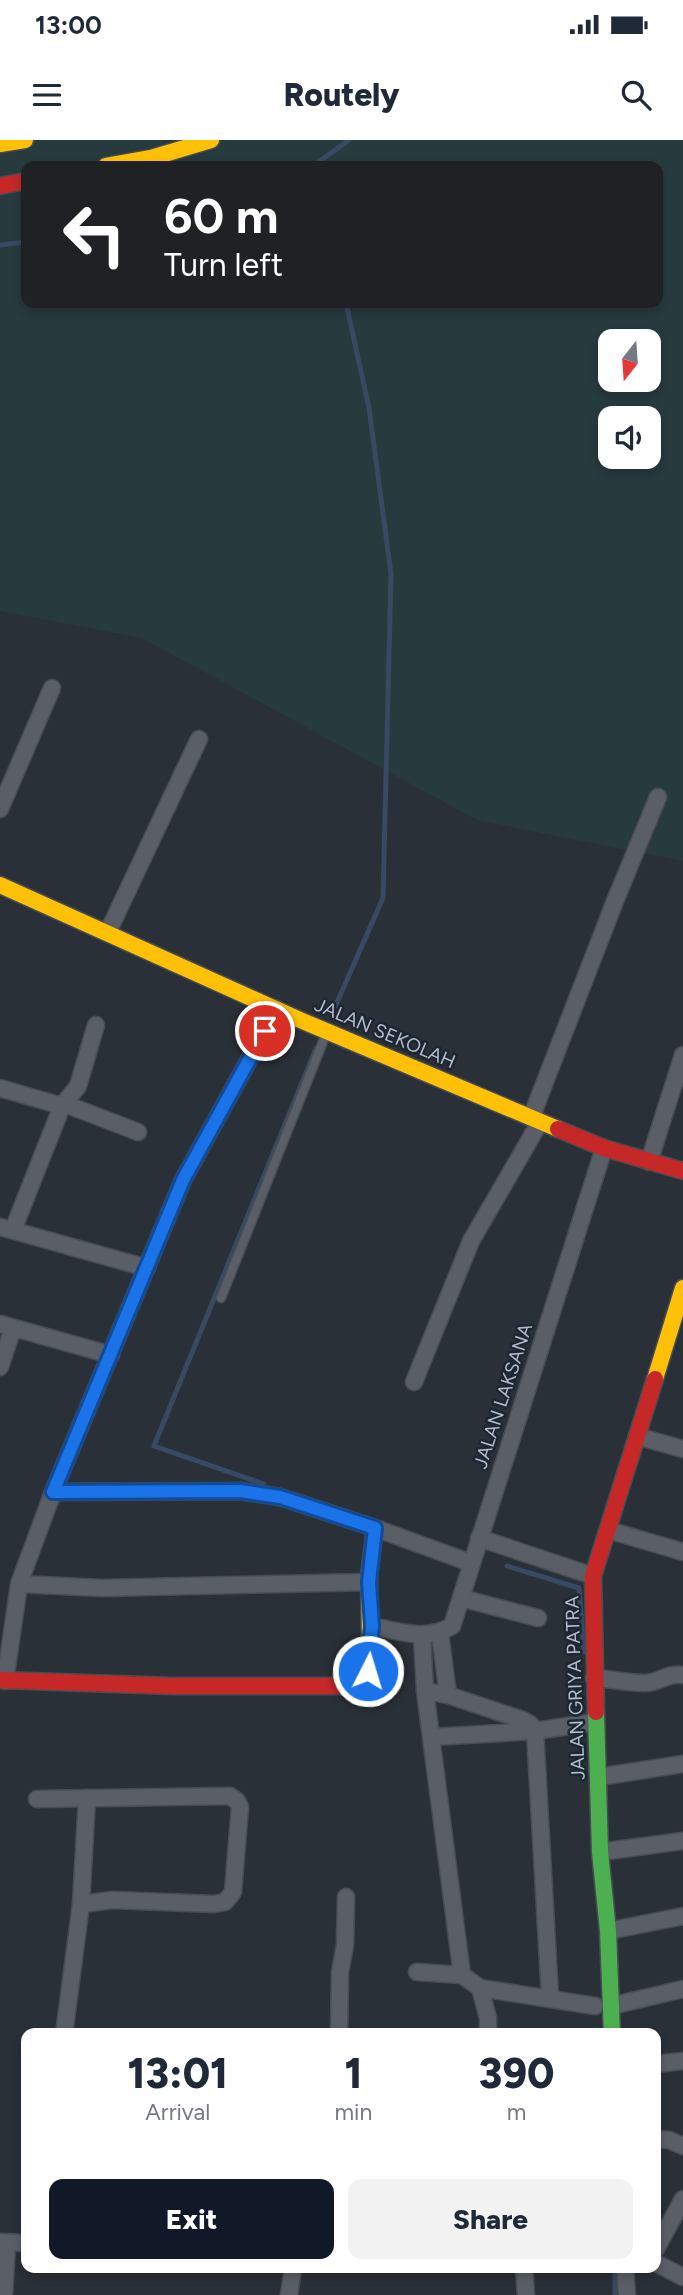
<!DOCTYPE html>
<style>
:root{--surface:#fff;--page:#f2f2f3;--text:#1f2937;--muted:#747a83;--accent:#111827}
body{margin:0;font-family:Figtree,sans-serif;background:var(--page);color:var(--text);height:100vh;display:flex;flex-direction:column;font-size:26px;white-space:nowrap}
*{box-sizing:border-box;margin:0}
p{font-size:23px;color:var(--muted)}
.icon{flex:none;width:38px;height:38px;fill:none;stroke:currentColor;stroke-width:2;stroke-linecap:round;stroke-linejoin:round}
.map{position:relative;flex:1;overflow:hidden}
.side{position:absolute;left:21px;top:1888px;width:640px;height:245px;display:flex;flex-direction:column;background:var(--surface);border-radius:14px;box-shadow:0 4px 10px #0003}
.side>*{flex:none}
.banner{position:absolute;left:21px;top:21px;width:642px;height:147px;border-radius:14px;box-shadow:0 4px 10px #0003;background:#202124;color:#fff;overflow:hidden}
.needle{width:46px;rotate:197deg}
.buttons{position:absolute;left:598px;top:189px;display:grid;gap:14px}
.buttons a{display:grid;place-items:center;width:63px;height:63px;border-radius:14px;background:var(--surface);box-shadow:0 4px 10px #0003;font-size:35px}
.pin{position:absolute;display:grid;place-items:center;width:60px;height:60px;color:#fff;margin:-30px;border:4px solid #fff;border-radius:50%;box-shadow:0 2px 7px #0007}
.me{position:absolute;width:77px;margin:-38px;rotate:5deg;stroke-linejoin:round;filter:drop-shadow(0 0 5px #0008)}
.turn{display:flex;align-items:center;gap:24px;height:147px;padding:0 28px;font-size:32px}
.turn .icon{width:91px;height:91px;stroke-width:2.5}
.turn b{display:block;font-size:49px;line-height:60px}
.eta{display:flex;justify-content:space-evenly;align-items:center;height:119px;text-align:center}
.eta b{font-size:42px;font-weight:800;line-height:49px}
.action{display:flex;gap:14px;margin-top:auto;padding:14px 28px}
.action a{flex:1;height:80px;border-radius:14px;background:var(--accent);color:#fff;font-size:28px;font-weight:800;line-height:80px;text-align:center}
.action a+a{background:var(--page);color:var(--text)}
.status{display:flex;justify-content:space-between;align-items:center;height:49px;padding:0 35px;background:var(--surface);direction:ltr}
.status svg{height:19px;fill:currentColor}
header{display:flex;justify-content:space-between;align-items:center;height:91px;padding:0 28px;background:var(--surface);font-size:32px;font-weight:800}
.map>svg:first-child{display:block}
.green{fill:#273a3e;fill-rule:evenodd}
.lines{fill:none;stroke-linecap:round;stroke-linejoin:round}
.stream{stroke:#384963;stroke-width:5}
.lane-casing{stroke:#484c53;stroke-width:11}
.street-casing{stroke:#484c53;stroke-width:19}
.fast-casing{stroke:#484c53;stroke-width:19}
.slow-casing{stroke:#484c53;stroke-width:19}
.jam-casing{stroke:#484c53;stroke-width:19}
.lane{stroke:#5a5e66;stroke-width:8}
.street{stroke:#5a5e66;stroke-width:16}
.fast{stroke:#4caf50;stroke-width:16}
.slow{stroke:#ffc107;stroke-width:16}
.jam{stroke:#c62828;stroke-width:16}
.route-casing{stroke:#114b97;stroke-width:18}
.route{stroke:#1a73e8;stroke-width:12}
.labels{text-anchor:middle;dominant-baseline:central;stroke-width:5;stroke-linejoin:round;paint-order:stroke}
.street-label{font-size:19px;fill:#b4bcc9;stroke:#1d2633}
</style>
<div class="status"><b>13:00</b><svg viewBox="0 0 49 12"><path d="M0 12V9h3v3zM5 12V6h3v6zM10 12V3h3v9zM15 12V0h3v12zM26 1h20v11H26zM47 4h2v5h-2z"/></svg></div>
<header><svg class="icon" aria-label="menu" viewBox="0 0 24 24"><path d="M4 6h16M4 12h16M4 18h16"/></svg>Routely<svg class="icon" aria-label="search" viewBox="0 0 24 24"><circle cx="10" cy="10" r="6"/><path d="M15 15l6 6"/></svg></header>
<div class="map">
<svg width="683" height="2155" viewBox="0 0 683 2155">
<rect width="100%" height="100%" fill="#2a3038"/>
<path class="green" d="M0 0H683V721L477 680 142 498 0 471ZM26 26H658V163H26ZM611 201H649V240H611ZM611 278H649V317H611Z"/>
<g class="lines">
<g class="stream">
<path d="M313 26 349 0"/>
<path d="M0 105 26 102"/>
<path d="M335 867 383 758 391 434 369 268 346 163"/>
<path d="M264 1344 154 1306 316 908"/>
<path d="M507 1426 579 1448 584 1512"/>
<path d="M615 2155V2128"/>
</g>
<defs>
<path id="lane" d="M221 1158 326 894"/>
<g id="street">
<path d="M0 669 52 548"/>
<path d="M108 792 199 599"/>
<path d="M0 948 62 966 78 946 96 885"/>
<path d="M65 964 138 992"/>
<path d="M531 978 615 761 658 657"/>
<path d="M649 1022 683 915"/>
<path d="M0 1087 147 1128"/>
<path d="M13 1090 62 966"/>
<path d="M0 1184 111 1215"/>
<path d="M0 1227 13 1188"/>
<path d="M414 1242 471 1101 540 982"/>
<path d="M637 1296 683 1309"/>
<path d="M375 1388 471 1423"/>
<path d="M608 1390 683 1412"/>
<path d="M479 1398 593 1436"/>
<path d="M19 1444 102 1448 369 1442"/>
<path d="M461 1458 538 1478"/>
<path d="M372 1486C400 1492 426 1501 452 1486L604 1008"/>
<path d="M440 1493 448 1555"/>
<path d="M422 1496 425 1551 462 1835"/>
<path d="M594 1538C611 1539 628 1543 645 1543 660 1543 665 1533 683 1535"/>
<path d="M5 1541 19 1444 53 1352 183 1040 277 869"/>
<path d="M425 1551 448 1555 523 1580 530 1584 535 1591 550 1857"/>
<path d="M432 1597 535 1591 595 1582"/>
<path d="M599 1637 683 1624"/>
<path d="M37 1659 230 1656 237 1661 240 1667 233 1752 225 1762 214 1764 113 1760 81 1764 64 1894"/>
<path d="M600 1712 683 1701"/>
<path d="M81 1764 87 1658"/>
<path d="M608 1791 683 1776"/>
<path d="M417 1832 462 1835 480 1848 595 1866"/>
<path d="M480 1848 488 1878V1894"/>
<path d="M611 1866 683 1849"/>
<path d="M339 1894 340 1832 345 1805 346 1757"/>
<path d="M656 1924 683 1921"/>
<path d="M656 1999 669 2000 683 2006"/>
<path d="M0 2102 26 2103"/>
<path d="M656 2109 683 2059"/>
<path d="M656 2123 683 2137"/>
<path d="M524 2128 526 2155"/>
<path d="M625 2128 627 2155"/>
<path d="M4 2155 7 2103"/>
<path d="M289 2155 293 2128"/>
</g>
<path id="fast" d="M596 1572 600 1712 608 1791 612 1894"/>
<g id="slow">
<path d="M0 4 25 0"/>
<path d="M106 26 151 18 211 0"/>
<path d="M0 745 300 880 558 989"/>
<path d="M655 1239 683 1148"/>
<path d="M53 1352 240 1351 280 1357 375 1388 369 1436 370 1498"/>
</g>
<g id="jam">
<path d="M0 46 26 41"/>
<path d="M558 989 604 1008 683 1031"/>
<path d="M0 1540 173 1546H354L363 1542 369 1518 370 1498"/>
<path d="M596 1572 593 1436 655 1239"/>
</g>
</defs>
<use href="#lane" class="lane-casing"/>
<use href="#street" class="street-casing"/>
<use href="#fast" class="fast-casing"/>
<use href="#slow" class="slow-casing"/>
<use href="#jam" class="jam-casing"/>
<use href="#lane" class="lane"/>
<use href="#street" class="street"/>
<use href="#fast" class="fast"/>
<use href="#slow" class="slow"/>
<use href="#jam" class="jam"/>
</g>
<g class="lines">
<defs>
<path id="route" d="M265 891 183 1040 53 1352 240 1351 280 1357 375 1388 369 1442 372 1486 368 1531"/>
</defs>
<use href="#route" class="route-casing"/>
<use href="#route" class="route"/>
</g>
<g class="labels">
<g class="street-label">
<text transform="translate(385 893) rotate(23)">JALAN SEKOLAH</text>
<text transform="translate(503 1256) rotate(-72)">JALAN LAKSANA</text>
<text transform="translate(575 1548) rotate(-92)">JALAN GRIYA PATRA</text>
</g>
</g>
</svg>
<div class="buttons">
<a><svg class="needle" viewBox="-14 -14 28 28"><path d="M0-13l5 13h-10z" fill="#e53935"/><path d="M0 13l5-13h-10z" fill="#747a83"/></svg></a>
<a><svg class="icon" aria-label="sound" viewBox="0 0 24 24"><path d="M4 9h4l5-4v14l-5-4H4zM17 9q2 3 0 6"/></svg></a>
</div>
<div class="pin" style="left:265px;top:891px;background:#d93025"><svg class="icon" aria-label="arrive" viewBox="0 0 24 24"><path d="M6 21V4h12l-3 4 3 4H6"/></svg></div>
<svg class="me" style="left:368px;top:1531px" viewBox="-20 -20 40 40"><circle r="17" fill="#1a73e8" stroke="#fff" stroke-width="3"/><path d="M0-11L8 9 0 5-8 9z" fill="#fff"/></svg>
<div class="banner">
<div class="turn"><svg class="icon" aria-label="left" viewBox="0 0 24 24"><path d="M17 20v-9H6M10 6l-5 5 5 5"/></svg><div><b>60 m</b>Turn left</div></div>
</div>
<section class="side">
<div class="eta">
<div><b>13:01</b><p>Arrival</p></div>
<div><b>1</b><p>min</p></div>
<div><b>390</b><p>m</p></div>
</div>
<div class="action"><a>Exit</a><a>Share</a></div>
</section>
</div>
